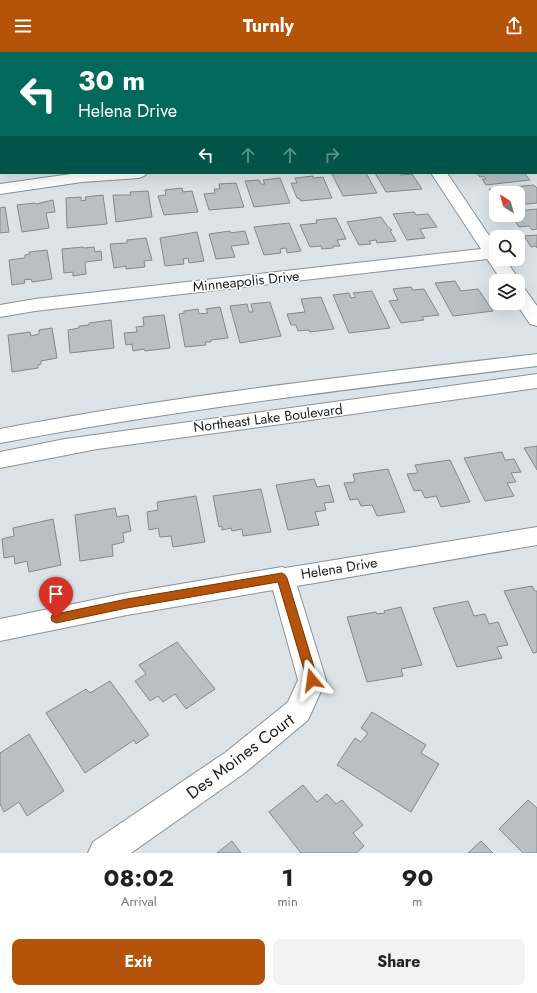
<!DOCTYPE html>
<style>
:root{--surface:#fff;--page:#f2f2f2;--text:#202124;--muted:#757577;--accent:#b45309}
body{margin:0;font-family:Jost,sans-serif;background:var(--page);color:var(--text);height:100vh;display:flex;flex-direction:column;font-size:15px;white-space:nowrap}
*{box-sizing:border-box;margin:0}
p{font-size:13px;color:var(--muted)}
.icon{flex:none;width:22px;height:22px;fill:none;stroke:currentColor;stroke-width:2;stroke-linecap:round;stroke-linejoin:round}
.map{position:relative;height:801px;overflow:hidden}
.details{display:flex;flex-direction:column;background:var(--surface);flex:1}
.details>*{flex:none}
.hud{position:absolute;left:0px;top:0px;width:537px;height:122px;box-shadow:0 4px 16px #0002;background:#00695c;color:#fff;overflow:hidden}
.needle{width:26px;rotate:324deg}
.tools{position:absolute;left:489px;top:134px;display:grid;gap:8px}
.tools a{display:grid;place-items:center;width:36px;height:36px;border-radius:8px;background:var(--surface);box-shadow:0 4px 16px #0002;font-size:20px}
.pin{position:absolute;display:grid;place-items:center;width:34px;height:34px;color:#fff;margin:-41px -17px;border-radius:50% 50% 50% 0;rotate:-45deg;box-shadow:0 0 4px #0007}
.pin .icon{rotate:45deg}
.me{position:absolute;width:44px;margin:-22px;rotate:344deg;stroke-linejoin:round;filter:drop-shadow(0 0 3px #0008)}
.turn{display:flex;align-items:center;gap:14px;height:84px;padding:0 12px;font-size:18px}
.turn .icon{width:52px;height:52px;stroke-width:2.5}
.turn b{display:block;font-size:28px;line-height:34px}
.lanes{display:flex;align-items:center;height:38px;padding:0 12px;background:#0003;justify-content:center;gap:20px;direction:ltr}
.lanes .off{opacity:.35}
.eta{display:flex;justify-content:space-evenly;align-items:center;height:68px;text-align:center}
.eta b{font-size:24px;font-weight:700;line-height:28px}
.primary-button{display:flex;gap:8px;margin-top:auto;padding:8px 12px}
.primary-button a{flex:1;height:46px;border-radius:8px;background:var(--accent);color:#fff;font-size:16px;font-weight:700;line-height:46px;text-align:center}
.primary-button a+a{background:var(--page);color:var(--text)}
header{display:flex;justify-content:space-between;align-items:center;height:52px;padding:0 12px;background:var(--accent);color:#fff;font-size:18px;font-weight:700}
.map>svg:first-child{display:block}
.water{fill:#4e93b6;stroke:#3e6f88}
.building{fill:#b9c0c5;stroke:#838a8f}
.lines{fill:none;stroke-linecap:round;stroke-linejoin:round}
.minor-casing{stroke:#8a9296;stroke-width:2}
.minor{fill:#fff;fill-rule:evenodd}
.route{fill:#b45309;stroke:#753606}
.labels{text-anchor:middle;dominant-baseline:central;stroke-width:3;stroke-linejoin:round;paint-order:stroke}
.street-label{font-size:14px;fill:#191c1e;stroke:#fff}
.near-street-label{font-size:17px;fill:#191c1e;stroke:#fff}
</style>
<header><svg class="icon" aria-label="menu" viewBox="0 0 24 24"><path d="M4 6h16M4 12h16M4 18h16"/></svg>Turnly<svg class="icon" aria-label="share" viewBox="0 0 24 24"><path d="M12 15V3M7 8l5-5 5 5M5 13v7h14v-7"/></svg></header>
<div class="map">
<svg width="537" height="801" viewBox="0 0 537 801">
<rect width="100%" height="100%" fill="#dbe3e8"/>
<path class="water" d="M0 0H537V92L536 1H1L0 83Z"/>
<g class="building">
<path d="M339 121H366L377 141 343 144 332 122Z"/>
<path d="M375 121H400L401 123 412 122 422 137 386 140Z"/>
<path d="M477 121H524L530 128 486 133 482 127H486L484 124 480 125Z"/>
<path d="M313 124V126L323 125 332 146 301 149 300 147 297 146 291 131H297L295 126Z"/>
<path d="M280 126 290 151 254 155 245 129 259 128 261 132H265L263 128Z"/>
<path d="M236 131 244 155 209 158 204 142 215 141 214 137H220L219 132Z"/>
<path d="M534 133 537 136V151L518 153V141H496L495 146 489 137Z"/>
<path d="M182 136 183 140 192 139 198 160 164 163 158 144 166 143 165 138Z"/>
<path d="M148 139 152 165 116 170 113 143H131L130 140Z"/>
<path d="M103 143 107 172 67 176 66 146 81 145V149L86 148 85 145Z"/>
<path d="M53 148 55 160 46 161 49 176 22 180 17 153 35 151 36 152Z"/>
<path d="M5 155 9 180 0 181V156Z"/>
<path d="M537 157V177L532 178 529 174 519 175 512 165H516L515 163H518V159Z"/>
<path d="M414 160 416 163 428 162 437 175 420 177 425 186 407 188 393 162Z"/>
<path d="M381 165 388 175 392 178 390 179 396 189 377 191 376 188 369 189 371 192 359 193 347 170Z"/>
<path d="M336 166 346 187 337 188 340 194H333V196L322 197 321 194 310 195 300 173 317 171 316 168Z"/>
<path d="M289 171 301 199 287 201 286 196 280 197 281 201 264 203 254 175Z"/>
<path d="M230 179V181L245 179 249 192 231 194 235 205 216 207 209 182Z"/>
<path d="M197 180 204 209 189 211 188 206 183 207 184 212 165 214 160 186Z"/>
<path d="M537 183V196L536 194 531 195 524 184Z"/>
<path d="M146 186 152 208 144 209 145 215 126 217V214L114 216 110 192 127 191V188Z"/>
<path d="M83 195 84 196 94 195 95 200 101 199 102 208 85 210 86 222 73 224V220L64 221 62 197Z"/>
<path d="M47 198 52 227 32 230 31 227 24 228 25 231 12 233 9 208 25 206V203L30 202 29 200Z"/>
<path d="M455 229 461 239 478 237 493 259 453 264 435 231Z"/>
<path d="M411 235 413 238 424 237 439 263 422 265 424 268 401 271 389 249 398 248 393 237Z"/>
<path d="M372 239 390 276 349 281 333 243 349 241 351 246 356 245 353 241Z"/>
<path d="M321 245 334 277 310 280 309 278 298 279 296 273H291L287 262 305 260 301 247Z"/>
<path d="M270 250 281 284 240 291 230 254 247 252 249 260H253L251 252Z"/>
<path d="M220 255 228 286 211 288V290H205L206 293 185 295 179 262 184 261V259L198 257 199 262 208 261 206 257Z"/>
<path d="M164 263 170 296 145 299 144 297 133 299 132 292 126 293 124 281 137 280 136 275 144 274 143 265Z"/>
<path d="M111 268 114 296 70 301 68 278 79 276V274L89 273V271Z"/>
<path d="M52 276 57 306 41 309V312L38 313V316L12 320 8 283 30 280 31 284 39 282V278Z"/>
<path d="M537 394V418L524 396Z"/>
<path d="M502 400 505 408 514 407 521 420 511 421 516 430 507 431 514 444 485 449 464 406Z"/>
<path d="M450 408 470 450 441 455 436 444 425 446 421 438 414 439 407 422 418 421 415 413Z"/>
<path d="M388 417 405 460 377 464 372 453 361 454 358 447 350 448 344 431 355 430 353 422Z"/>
<path d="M314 427 317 435 329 433 334 450 324 451 326 458 315 460 319 473 288 478 276 433Z"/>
<path d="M261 437 271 480 243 484 242 477 232 479 231 476 222 478V474L219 475 213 444Z"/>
<path d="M196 444 205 490 173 495 171 484 160 485 158 476 149 478 147 460 158 458 157 450Z"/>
<path d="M115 456 117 465 128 463 131 479 123 481 124 490 112 493 113 504 80 509 75 463Z"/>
<path d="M53 467 61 513 29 520 27 509 15 512 14 504 4 506 2 487 14 484 13 476Z"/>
<path d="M532 534 535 539H537V600L533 601 504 539Z"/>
<path d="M468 549 474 564 485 562 489 572 498 570 508 593 497 595 502 606 457 615 433 556Z"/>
<path d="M401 555 422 613 401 617 403 624 367 630 347 565 376 560 377 562 385 561 384 559Z"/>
<path d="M177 590 215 637 186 657 175 642 163 650 158 644 150 649 135 629 146 622 139 613Z"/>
<path d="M110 629 149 683 136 692 134 688 85 721 46 661 86 637 90 641Z"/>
<path d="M372 660 426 693 421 701 439 712 411 760 337 713 355 686 361 690 368 681 361 676Z"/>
<path d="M29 682 64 739 27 764 19 750 4 760 0 752V701Z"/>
<path d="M303 733 317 750 327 742 336 752 342 748 363 773 353 781 364 794 356 801H301L269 760Z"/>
<path d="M528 748 537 756V801H523L499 777Z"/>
<path d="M232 789 241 801H217Z"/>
<path d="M481 789 493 801H468Z"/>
</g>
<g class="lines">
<defs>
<g id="minor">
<path d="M78 121H147L144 124 139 126 82 130 0 142V132Z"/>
<path d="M431 121H447L496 194V207H505L520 229 518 232V229H502L487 207 35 259 0 265V253L35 247 481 197Z"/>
<path d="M518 235 524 236 537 254V274L530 272 516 251H518Z"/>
<path d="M537 302V314C358 336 178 357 0 391V377C178 343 358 323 537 302Z"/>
<path d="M537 322V336L296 370 97 397 0 416V400L65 387Z"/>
<path d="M537 475V493L297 534 326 628 308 668 246 720 131 801H88L93 790 226 700 288 650 298 628 273 538 127 563 0 589V567L127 541 282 515 285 516Z"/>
</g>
</defs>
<use href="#minor" class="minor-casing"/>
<use href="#minor" class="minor"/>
</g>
<path class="route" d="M282 521 285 523 287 526 318 628 316 632 312 633 308 632 307 628 278 530 127 556 56 571 52 569 51 566 52 563 56 562 127 547Z"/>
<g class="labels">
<g class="street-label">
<text transform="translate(246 229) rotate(-6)">Minneapolis Drive</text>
<text transform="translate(268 366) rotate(-7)">Northeast Lake Boulevard</text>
<text transform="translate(339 516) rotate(-9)">Helena Drive</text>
</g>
<g class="near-street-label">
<text transform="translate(240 704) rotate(-37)">Des Moines Court</text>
</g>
</g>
</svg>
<div class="tools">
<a><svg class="needle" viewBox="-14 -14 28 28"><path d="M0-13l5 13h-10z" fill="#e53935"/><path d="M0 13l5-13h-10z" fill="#757577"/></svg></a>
<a><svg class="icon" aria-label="search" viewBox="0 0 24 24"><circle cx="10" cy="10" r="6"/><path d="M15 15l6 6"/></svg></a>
<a><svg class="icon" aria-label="layers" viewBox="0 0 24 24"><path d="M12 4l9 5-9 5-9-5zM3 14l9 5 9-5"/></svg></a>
</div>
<div class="pin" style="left:56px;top:566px;background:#d93025"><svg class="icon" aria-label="arrive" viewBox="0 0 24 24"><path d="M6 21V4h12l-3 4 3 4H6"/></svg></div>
<svg class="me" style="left:312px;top:628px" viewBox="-20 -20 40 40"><path d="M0-17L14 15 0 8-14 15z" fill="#b45309" stroke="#fff" stroke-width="4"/></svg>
<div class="hud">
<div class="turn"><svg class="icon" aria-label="left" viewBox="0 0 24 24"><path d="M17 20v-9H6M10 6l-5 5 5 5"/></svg><div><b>30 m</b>Helena Drive</div></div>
<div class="lanes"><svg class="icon" aria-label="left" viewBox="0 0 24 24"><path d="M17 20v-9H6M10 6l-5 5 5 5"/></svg><svg class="icon off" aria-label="ahead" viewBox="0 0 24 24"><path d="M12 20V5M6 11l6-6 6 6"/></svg><svg class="icon off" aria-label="ahead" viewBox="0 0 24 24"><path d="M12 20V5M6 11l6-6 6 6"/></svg><svg class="icon off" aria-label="right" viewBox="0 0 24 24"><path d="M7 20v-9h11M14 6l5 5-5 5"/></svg></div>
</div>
</div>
<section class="details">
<div class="eta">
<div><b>08:02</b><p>Arrival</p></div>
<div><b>1</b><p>min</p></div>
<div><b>90</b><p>m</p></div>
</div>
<div class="primary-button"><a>Exit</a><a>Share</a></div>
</section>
